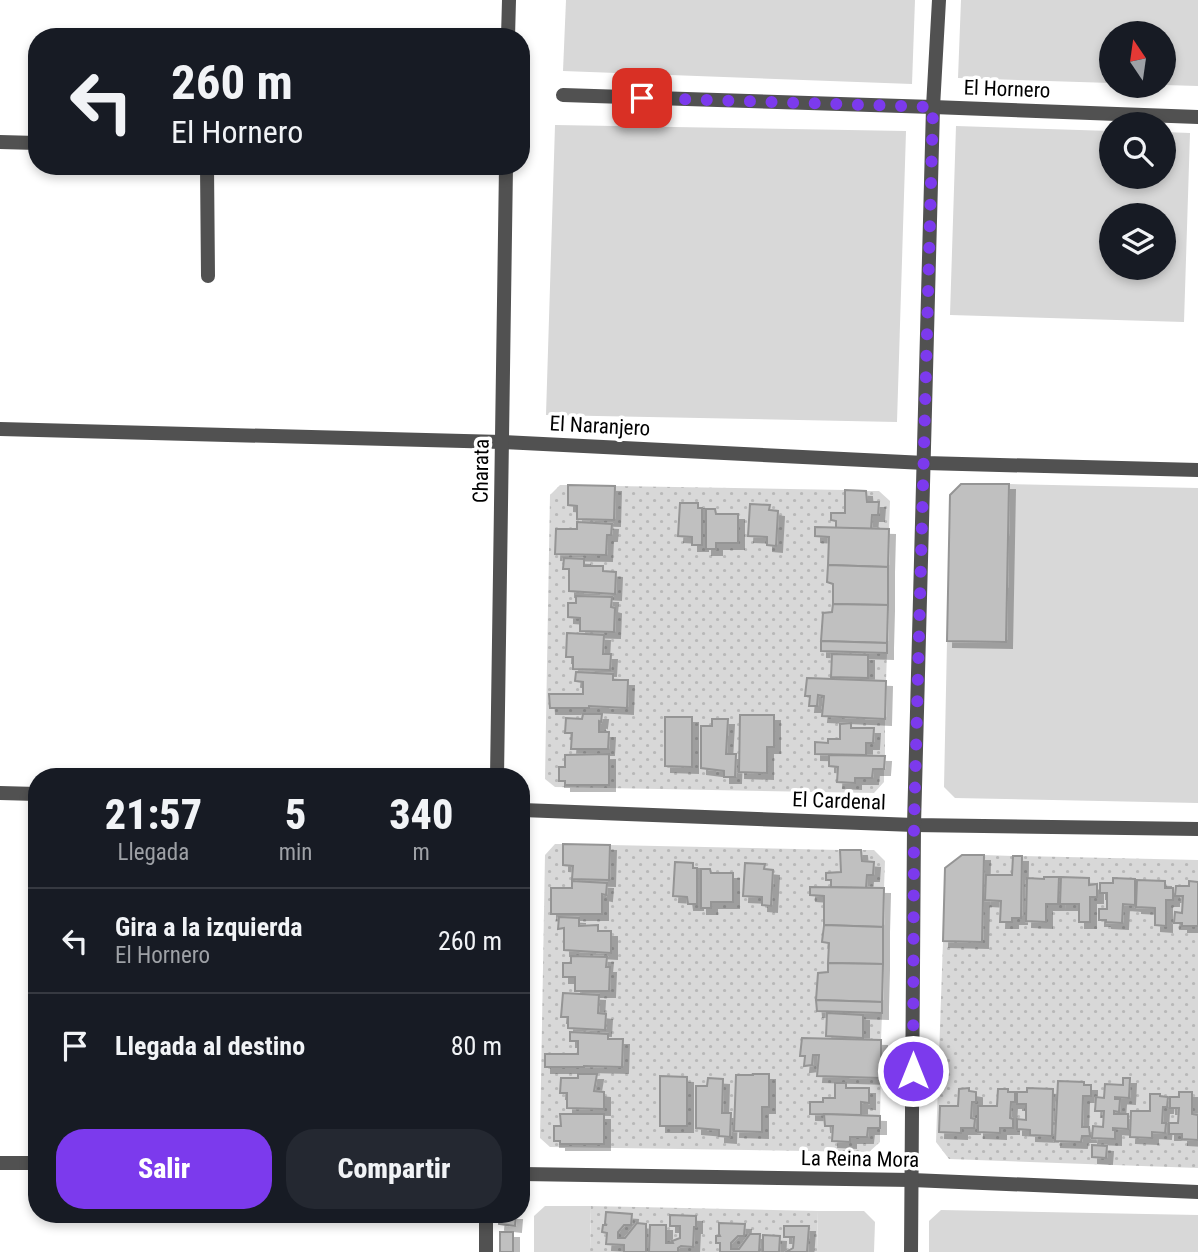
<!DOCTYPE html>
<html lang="es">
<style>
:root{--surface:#171b24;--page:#242831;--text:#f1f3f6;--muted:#9ea1a6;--line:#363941;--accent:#7c3aed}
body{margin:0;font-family:"Roboto Condensed",sans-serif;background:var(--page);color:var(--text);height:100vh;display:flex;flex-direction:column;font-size:26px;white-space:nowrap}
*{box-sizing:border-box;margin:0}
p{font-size:23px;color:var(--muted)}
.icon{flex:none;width:38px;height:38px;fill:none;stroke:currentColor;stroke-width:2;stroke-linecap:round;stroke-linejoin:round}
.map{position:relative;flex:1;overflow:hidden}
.details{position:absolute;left:28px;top:768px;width:502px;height:455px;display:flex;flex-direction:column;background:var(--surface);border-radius:28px;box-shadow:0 4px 10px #0003}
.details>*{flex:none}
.top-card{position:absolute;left:28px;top:28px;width:502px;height:147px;border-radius:28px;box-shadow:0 4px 10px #0003;background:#171b24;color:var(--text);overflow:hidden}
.needle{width:46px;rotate:347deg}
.tools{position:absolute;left:1099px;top:21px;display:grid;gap:14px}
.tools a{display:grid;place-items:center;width:77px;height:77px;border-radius:50%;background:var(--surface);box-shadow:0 4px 10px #0003;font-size:35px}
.pin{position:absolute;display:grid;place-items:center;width:60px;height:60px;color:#fff;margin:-30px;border-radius:14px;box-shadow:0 4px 10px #0006}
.me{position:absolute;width:77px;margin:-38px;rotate:0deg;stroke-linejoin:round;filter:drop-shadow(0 0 5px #0008)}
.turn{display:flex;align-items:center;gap:24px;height:147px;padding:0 28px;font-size:32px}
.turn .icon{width:91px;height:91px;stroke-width:2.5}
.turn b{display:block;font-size:49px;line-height:60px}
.eta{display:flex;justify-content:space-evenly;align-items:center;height:119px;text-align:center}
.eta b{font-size:42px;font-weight:800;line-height:49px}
.action{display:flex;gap:14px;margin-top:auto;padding:14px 28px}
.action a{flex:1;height:80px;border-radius:28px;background:var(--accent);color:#fff;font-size:28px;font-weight:800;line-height:80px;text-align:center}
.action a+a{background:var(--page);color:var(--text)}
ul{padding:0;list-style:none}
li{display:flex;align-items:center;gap:21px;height:105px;padding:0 28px;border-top:2px solid var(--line)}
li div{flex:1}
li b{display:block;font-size:26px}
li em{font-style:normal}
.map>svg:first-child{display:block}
.grass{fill:#d8d8d8;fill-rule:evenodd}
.park{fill:url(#park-dots)}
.building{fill:#c0c0c0;stroke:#959595;stroke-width:2;filter:url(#shadow)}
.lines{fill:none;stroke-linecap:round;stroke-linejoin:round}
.street{stroke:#515151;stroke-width:14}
.route{stroke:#7c3aed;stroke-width:12;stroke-dasharray:0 21.6}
.labels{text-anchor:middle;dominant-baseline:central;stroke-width:7;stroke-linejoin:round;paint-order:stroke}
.street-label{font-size:21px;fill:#000;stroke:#fff}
</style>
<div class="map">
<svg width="1198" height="1252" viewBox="0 0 1198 1252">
<defs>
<pattern id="park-dots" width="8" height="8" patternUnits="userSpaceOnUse" patternTransform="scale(1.75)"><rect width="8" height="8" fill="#d8d8d8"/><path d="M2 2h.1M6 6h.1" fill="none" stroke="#b8b8b8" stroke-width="1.8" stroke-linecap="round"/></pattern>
<filter id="shadow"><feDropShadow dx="6" dy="6" stdDeviation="0" flood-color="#0004"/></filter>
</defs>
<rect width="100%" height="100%" fill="#fff"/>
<g class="grass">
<path d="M566 0H915L912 84 563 71Z"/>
<path d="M961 0H1198V86L1164 85V33H1111V83L958 78Z"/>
<path d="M555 125 906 131 897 422 546 415Z"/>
<path d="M956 126 1111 131V177H1164V132L1190 133 1184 322 950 315ZM1111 215H1164V268H1111Z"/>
<path d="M1009 484 1198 488V803L955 798 944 787 947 641H1006Z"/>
<path d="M545 1206H591L590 1252H534V1216Z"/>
<path d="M941 1210 1198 1215V1252H929V1221Z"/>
<path d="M818 1211H864L875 1222 874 1252H817Z"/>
</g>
<g class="park">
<path d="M560 485H568V505L577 506 578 519 613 520 615 486 845 490V513H831V520L836 521V528H815V536L829 537 827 582 833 584 832 612 823 614 821 651 887 653 886 681 808 678 805 696H810L809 706H817L818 695 824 696 823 716 885 719V756L866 755V743H873V729L851 728V723L840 739H828V743L816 742 815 754 829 755 830 766 838 767 837 782H855V778L873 769H884V782L874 793 555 787 545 779 550 495Z"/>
<path d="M866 491H879L890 501 889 529H871L872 515H878L879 503 867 502Z"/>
<path d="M555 844H563L573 866V879L609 880 610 845 840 850 841 872 826 873V880H831V887H810V895L824 896 822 942 829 943 828 972 818 973 817 1011 882 1013 881 1040 803 1038 805 1056 804 1065H812L813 1055H819L818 1076 881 1078 880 1116 861 1115V1102H869V1088H846V1083L835 1098H823V1102H811L810 1113 824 1114 825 1125 833 1126 832 1141 850 1142V1137H867L868 1128H880V1142L869 1152 550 1147 540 1138 545 855Z"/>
<path d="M861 850H874L885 861 884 888H866L867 875 873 874 874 862 862 861Z"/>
<path d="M984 855 1013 856 1012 875H986L985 900 1001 901 1000 921 1012 922V918L1021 917 1022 856 1198 860V1168L949 1159 936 1142 943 941 982 942Z"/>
<path d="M591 1206 818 1211 817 1252H590Z"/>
</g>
<g class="building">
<path d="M961 484H1009L1006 642 947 641 950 495Z"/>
<path d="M568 485 615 486 614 520 577 519V506L568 505Z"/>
<path d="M845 490 866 491 867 502H879L878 515H872L871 529 836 528V521L831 520V513H845Z"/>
<path d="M680 503H698V508H702V545H692V537L678 536Z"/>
<path d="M750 504 770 505 769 510 778 511 776 546 767 545V537L748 536Z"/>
<path d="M706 509H715L716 514H738V543H716V549H706Z"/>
<path d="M577 522 612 524 611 535H607L606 555 555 554 556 529H577Z"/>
<path d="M815 527 889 529 888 567 828 565 829 537 815 536Z"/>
<path d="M564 558 584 559V566H603V571L616 572 615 594 569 591V569H563Z"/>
<path d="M828 565 888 567V605L833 604V584L827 582Z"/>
<path d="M576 596 612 597 611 607 615 608 614 632 580 631V618L568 617V603H576Z"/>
<path d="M833 604 888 605 887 643 821 641 823 613 832 612Z"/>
<path d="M567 633 604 635 603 654H611L610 670 573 669V657H566Z"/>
<path d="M821 641 887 643V653L821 651Z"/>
<path d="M832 654 868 655V678L831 677Z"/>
<path d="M576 672 613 674V680H628L627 708 589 706V708H550L549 694H583V682L575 681Z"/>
<path d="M807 678 886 681 885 719 822 716 824 696 818 695 817 706H809L810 696H805Z"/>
<path d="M583 714H602L601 722 599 721V732H609L608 749H571L572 733H565L566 718 582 719Z"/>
<path d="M740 715H774V747H767V773L739 772Z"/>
<path d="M665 717H692V767L665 766Z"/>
<path d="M712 719H728L726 754H736L735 777H724V771L701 768V726H712Z"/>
<path d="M851 723V728H874L873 743H866V755L815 754V742L828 743V739H840V724Z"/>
<path d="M609 754V785H565V781H559V767H565V755Z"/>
<path d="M829 755 885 756 884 769H873L872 778H855V783L837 782 838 767 829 766Z"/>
<path d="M563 844 610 845 609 880 572 879 573 866 563 865Z"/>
<path d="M840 850H861L862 861 874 862 873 875H867L866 888 831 887V880H826V873L841 872Z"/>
<path d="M962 855H984L982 942 943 941 945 868Z"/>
<path d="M1013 856H1022L1021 918H1012V922H1000L1001 901 985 900 986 875H1012Z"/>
<path d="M675 862 693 863V868H697V904H688L687 897 673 896Z"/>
<path d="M745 863 765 864 764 869 773 870 771 906 762 905V897L743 896Z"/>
<path d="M701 869H710L711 873H733V902H711V908H701Z"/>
<path d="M1044 877H1059L1058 904H1046V922L1026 921 1027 878 1044 879Z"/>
<path d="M1061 877 1089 878V885L1097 884V897H1090V922H1079V904H1060Z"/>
<path d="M1113 878 1135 879V905L1123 904 1122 923 1106 922V920H1099V909H1107V893H1100V883H1113Z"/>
<path d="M1137 880 1165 881V888H1173V900H1166V926L1155 925V908L1136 907Z"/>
<path d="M572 881 607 883 606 895 602 894V914H551V888H572Z"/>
<path d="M1189 881 1198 882V926H1182V923H1174L1175 912 1182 913 1183 896H1175L1176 886H1189Z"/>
<path d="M810 887 884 888 883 927 824 925V896L810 895Z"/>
<path d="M559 917 579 918V926L598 925V931H611V953L564 950V928L558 929Z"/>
<path d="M824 925 883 927V964L828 963 829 943 822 942Z"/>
<path d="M571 956 607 957 606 967H610L609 991H575V977H563V963H571Z"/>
<path d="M828 963 883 964 882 1002 816 1000 818 973 828 972Z"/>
<path d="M563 993 599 995 598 1013 606 1014 605 1030 568 1028V1017H561Z"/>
<path d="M816 1000 882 1002V1013L817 1011Z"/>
<path d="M827 1013 863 1015V1038L826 1036Z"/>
<path d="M570 1032 608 1034V1039H623L622 1067 584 1066V1067H545V1054H578V1041H570Z"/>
<path d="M802 1038 881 1040V1078L817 1076 819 1055H813L812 1065 804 1066 805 1056H800Z"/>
<path d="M578 1074H597L594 1091 604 1092V1109L567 1108V1093H560L561 1078H578Z"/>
<path d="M753 1074H769V1107H762V1132L734 1131 736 1075H753Z"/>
<path d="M660 1076 687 1077V1126H660Z"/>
<path d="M708 1078 723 1079 722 1113H731L730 1137 719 1136V1130L696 1128V1086H707Z"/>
<path d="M1123 1078H1130L1129 1098 1115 1097V1099H1120L1119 1112 1114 1111V1114H1128V1129L1113 1128V1130H1115V1139L1092 1138 1093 1126 1103 1127 1104 1111H1095L1096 1097 1104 1098 1105 1084 1123 1085Z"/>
<path d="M1058 1081 1084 1082V1085H1091V1096H1083L1082 1127H1089L1090 1136H1082L1081 1142 1055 1141Z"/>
<path d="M835 1083H846V1088H869V1103L861 1102V1115L810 1114V1102H823V1098H835Z"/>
<path d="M969 1088V1091L976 1092V1102H972L971 1118 975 1119 974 1128H961V1133L939 1132 940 1106H958L959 1089Z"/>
<path d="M1027 1088 1053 1089 1052 1136 1030 1135V1130L1017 1129V1119L1026 1120V1104H1017V1092H1027Z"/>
<path d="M998 1089H1008V1092H1015V1102H1011L1010 1118 1013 1119V1128H1000V1133L978 1132V1106H997Z"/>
<path d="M1179 1092H1192V1114L1198 1115V1140L1182 1139V1134H1169V1123H1178L1179 1108H1170V1097H1179Z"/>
<path d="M1150 1094H1160V1096L1168 1097 1167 1107H1163L1162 1123H1166L1165 1133 1152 1132V1138L1130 1137 1131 1111H1150Z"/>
<path d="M560 1114H604V1144H560V1141H554V1126H561Z"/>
<path d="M824 1114 880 1116V1128H868L867 1137H850V1142L832 1141 833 1126H825Z"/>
<path d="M1092 1145 1107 1146 1106 1158 1092 1157Z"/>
<path d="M606 1212 632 1214 631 1225H624L618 1232V1238H625L637 1223 646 1224V1252H624V1245L606 1244 607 1233 602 1232 603 1225H607L605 1224Z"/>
<path d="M500 1214H516L515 1226 499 1224Z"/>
<path d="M670 1215 696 1216V1227H694L693 1247 681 1246 678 1248V1252H649L650 1225H666V1243H673L672 1241 680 1238V1226H670Z"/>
<path d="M719 1223 745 1224 744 1236H738L731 1243V1249H739L750 1234H760L759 1252H720V1243H716V1236H720L719 1234Z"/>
<path d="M784 1226H809L807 1252H786L793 1248 794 1237H784Z"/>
<rect x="500" y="1232" width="13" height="20"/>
<path d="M763 1235 780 1236 779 1252H763Z"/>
</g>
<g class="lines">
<g class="street">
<path d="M508 37 509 0"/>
<path d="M563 95 933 107 1198 117"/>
<path d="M0 142 37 143"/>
<path d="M207 166 208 276"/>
<path d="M0 429 502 442 925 463 1198 470"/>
<path d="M497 777 506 166"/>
<path d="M0 793 37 794"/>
<path d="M522 810 914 825 1198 829"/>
<path d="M0 1163H37"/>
<path d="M522 1174 912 1180 1198 1192"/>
<path d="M486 1252V1214"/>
<path d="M911 1252 914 825 933 107 939 0"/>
</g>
</g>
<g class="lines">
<path class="route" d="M642 98 933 107 914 825 913 1071"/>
</g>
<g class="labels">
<g class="street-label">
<text transform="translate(1007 89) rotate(2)">El Hornero</text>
<text transform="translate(600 426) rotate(3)">El Naranjero</text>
<text transform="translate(481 471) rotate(-89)">Charata</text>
<text transform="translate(839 801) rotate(2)">El Cardenal</text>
<text transform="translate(860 1159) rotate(1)">La Reina Mora</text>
</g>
</g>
</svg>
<div class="tools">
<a><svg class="needle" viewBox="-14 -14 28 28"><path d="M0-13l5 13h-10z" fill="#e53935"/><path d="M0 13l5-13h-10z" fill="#9ea1a6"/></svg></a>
<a><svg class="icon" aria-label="search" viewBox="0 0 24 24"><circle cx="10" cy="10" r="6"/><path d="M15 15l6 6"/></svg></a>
<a><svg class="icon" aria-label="layers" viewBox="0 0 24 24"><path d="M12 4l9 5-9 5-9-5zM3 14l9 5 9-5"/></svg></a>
</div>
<div class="pin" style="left:642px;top:98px;background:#d93025"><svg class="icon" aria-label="arrive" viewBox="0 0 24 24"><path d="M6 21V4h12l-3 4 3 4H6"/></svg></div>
<svg class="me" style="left:913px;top:1071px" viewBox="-20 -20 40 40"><circle r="17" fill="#7c3aed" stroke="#fff" stroke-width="3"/><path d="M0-11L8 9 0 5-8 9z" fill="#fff"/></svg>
<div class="top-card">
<div class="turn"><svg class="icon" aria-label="left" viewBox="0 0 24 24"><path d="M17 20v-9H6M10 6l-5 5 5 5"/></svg><div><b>260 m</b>El Hornero</div></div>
</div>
<section class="details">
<div class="eta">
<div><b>21:57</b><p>Llegada</p></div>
<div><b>5</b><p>min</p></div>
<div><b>340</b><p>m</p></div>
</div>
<ul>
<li><svg class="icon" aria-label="left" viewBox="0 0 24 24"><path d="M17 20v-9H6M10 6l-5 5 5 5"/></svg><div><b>Gira a la izquierda</b><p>El Hornero</p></div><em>260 m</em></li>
<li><svg class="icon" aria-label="arrive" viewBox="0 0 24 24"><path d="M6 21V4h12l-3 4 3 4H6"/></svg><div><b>Llegada al destino</b></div><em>80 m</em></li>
</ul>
<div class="action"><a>Salir</a><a>Compartir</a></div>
</section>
</div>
